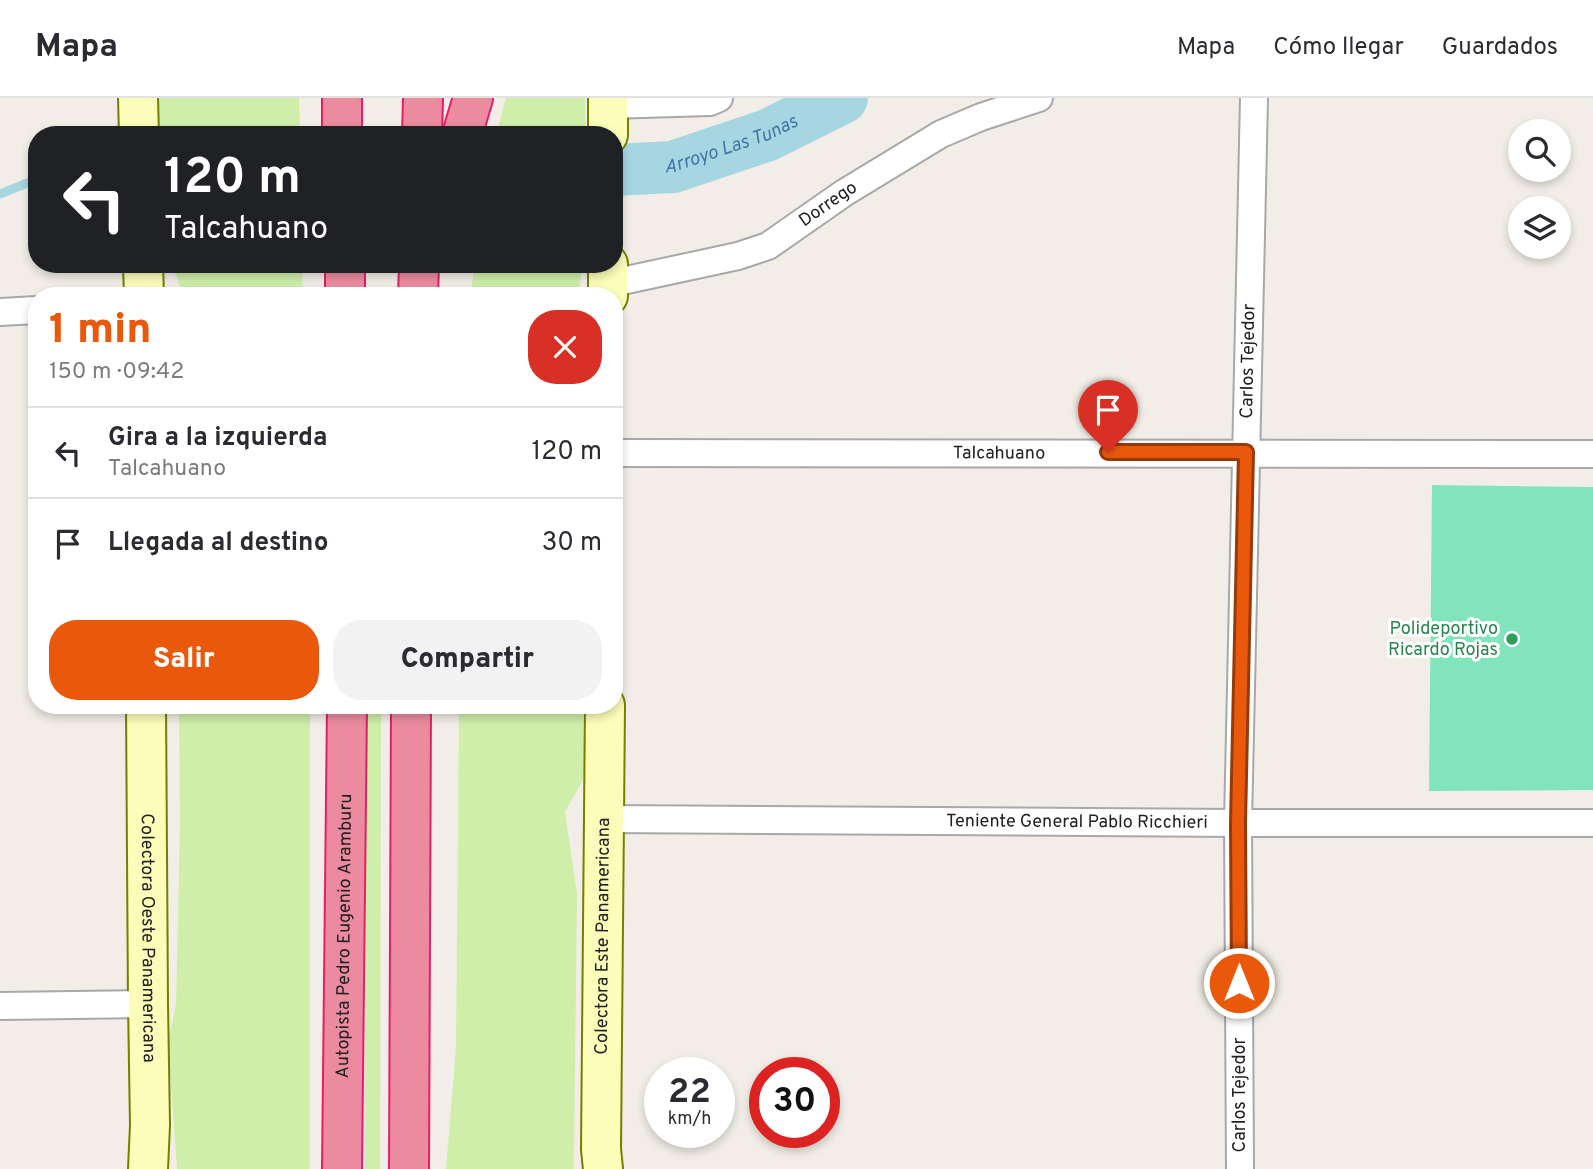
<!DOCTYPE html>
<html lang="es">
<meta charset="utf-8">
<style>
:root{--surface:#fff;--page:#f2f2f3;--text:#2b2b33;--muted:#7c7c81;--line:#e1e1e2;--accent:#ea580c}
body{margin:0;font-family:Overpass,sans-serif;background:var(--page);color:var(--text);height:100vh;display:flex;flex-direction:column;font-size:26px;white-space:nowrap}
*{box-sizing:border-box;margin:0}
p{font-size:23px;color:var(--muted)}
.icon{flex:none;width:38px;height:38px;fill:none;stroke:currentColor;stroke-width:2;stroke-linecap:round;stroke-linejoin:round}
.map{position:relative;flex:1;overflow:hidden}
.details{position:absolute;left:28px;top:189px;width:595px;height:427px;display:flex;flex-direction:column;background:var(--surface);border-radius:28px;box-shadow:0 4px 10px #0003}
.details>*{flex:none}
.top-card{position:absolute;left:28px;top:28px;width:595px;height:147px;border-radius:28px;box-shadow:0 4px 10px #0003;background:#202124;color:#fff;overflow:hidden}
.buttons{position:absolute;left:1508px;top:21px;display:grid;gap:14px}
.buttons a{display:grid;place-items:center;width:63px;height:63px;border-radius:50%;background:var(--surface);box-shadow:0 4px 10px #0003;font-size:35px}
.speed{position:absolute;left:644px;top:959px;display:flex;gap:14px;font-size:35px;font-weight:700;text-align:center}
.speed>*{display:grid;place-content:center;width:91px;height:91px;border-radius:50%;background:var(--surface);box-shadow:0 4px 10px #0003;line-height:1}
.speed small{font-size:18px;font-weight:400}
.speed .limit{border:10px solid #d22;background:#fff;color:#111}
.pin{position:absolute;display:grid;place-items:center;width:60px;height:60px;color:#fff;margin:-72px -30px;border-radius:50% 50% 50% 0;rotate:-45deg;box-shadow:0 0 7px #0007}
.pin .icon{rotate:45deg}
.me{position:absolute;width:77px;margin:-38px;rotate:0deg;stroke-linejoin:round;filter:drop-shadow(0 0 5px #0008)}
.turn{display:flex;align-items:center;gap:24px;height:147px;padding:0 21px;font-size:32px}
.turn .icon{width:91px;height:91px;stroke-width:2.5}
.turn b{display:block;font-size:49px;line-height:60px}
.round{display:grid;place-items:center;flex:none;width:74px;height:74px;border-radius:28px;background:var(--page)}
.headline{display:flex;align-items:center;justify-content:space-between;height:119px;padding:0 21px}
h1{font-size:42px;font-weight:800;line-height:52px;color:var(--accent)}
.button{display:flex;gap:14px;margin-top:auto;padding:14px 21px}
.button a{flex:1;height:80px;border-radius:28px;background:var(--accent);color:#fff;font-size:28px;font-weight:800;line-height:80px;text-align:center}
.button a+a{background:var(--page);color:var(--text)}
ul{padding:0;list-style:none}
li{display:flex;align-items:center;gap:21px;height:91px;padding:0 21px;border-top:2px solid var(--line)}
li div{flex:1}
li b{display:block;font-size:26px}
li em{font-style:normal}
header{display:flex;align-items:center;gap:42px;box-sizing:border-box;height:98px;padding:0 35px;background:var(--surface);border-bottom:2px solid var(--line)}
header strong{font-size:33px}
nav{display:flex;gap:38px;margin-inline-start:auto;font-size:24px}
.map>svg:first-child{display:block}
.grass{fill:#ceeeaa}
.pitch{fill:#81e4bb}
.lines{fill:none;stroke-linecap:round;stroke-linejoin:round}
.stream{stroke:#a5d6e1;stroke-width:9}
.river{stroke:#a5d6e1;stroke-width:52}
.street-casing{stroke:#a8a8a8;stroke-width:30}
.secondary-casing{stroke:#767f00;stroke-width:42}
.highway-casing{stroke:#e61e69;stroke-width:42}
.street{stroke:#fff;stroke-width:26}
.secondary{stroke:#fcfdb9;stroke-width:38}
.highway{stroke:#ec8ba0;stroke-width:38}
.route-casing{stroke:#983908;stroke-width:18}
.route{stroke:#ea580c;stroke-width:12}
.leisure-dot{fill:#2e9e5b;stroke:#fff;stroke-width:2.5}
.labels{text-anchor:middle;dominant-baseline:central;stroke-width:6;stroke-linejoin:round;paint-order:stroke}
.street-label{font-size:18px;fill:#212121;stroke:#fff}
.leisure-label{font-size:18px;fill:#27864d;stroke:#fff;text-anchor:end}
.water-label{font-size:19px;font-style:italic;fill:#4177a6;stroke:#fff}
</style>
<header>
<strong>Mapa</strong>
<nav><a>Mapa</a><a>Cómo llegar</a><a>Guardados</a></nav>
</header>
<div class="map">
<svg width="1593" height="1071" viewBox="0 0 1593 1071">
<rect width="100%" height="100%" fill="#f2eee7"/>
<g class="grass">
<path d="M158 0H299L300 37H160Z"/>
<path d="M506 0H585L586 37H496Z"/>
<path d="M171 166H302L303 198H181V190Z"/>
<path d="M474 166H583L578 198H471Z"/>
<path d="M179 607H310V1071H177L168 943 176 907 180 724Z"/>
<path d="M366 607H381L380 1071H365Z"/>
<path d="M459 607H583L585 678 565 714 577 795 574 1071H446L456 950Z"/>
</g>
<path class="pitch" d="M1432 387 1593 389V692L1429 693Z"/>
<g class="lines">
<path class="stream" d="M0 96 37 81"/>
<path class="river" id="s1" d="M614 72 673 69 768 37 842 0"/>
<defs>
<g id="street">
<path d="M608 7 710 4 719 0"/>
<path id="s2" d="M608 186 738 158 768 148 844 95 941 36 981 19 1039 0"/>
<path d="M0 214 37 212"/>
<path id="s3" d="M614 355 1593 356"/>
<path id="s4" d="M603 721 1238 725H1593"/>
<path d="M0 908 148 906"/>
<path id="s5" d="M1240 1071 1238 725 1254 0"/>
</g>
<g id="secondary">
<path d="M138 0 139 37"/>
<path d="M608 0V37"/>
<path d="M143 166 144 198"/>
<path d="M608 166V198"/>
<path id="s6" d="M146 607 148 906 150 1027 148 1071"/>
<path id="s7" d="M603 1071 601 1051 605 607"/>
</g>
<g id="highway">
<path d="M342 0V37"/>
<path d="M422 37 423 0"/>
<path d="M462 37 473 0"/>
<path d="M345 166V198"/>
<path d="M418 198 419 166"/>
<path id="s8" d="M342 1071 347 607"/>
<path d="M409 1071 411 607"/>
</g>
</defs>
<use href="#street" class="street-casing"/>
<use href="#secondary" class="secondary-casing"/>
<use href="#highway" class="highway-casing"/>
<use href="#street" class="street"/>
<use href="#secondary" class="secondary"/>
<use href="#highway" class="highway"/>
</g>
<g class="lines">
<defs>
<path id="route" d="M1108 354H1246L1238 725 1239 885"/>
</defs>
<use href="#route" class="route-casing"/>
<use href="#route" class="route"/>
</g>
<circle class="leisure-dot" cx="1512" cy="541" r="7"/>
<g class="labels">
<g class="street-label">
<text stroke="none"><textPath href="#s2" startOffset="238">Dorrego</textPath></text>
<text stroke="none"><textPath href="#s5" startOffset="808">Carlos Tejedor</textPath></text>
<text stroke="none"><textPath href="#s3" startOffset="385">Talcahuano</textPath></text>
<text stroke="none"><textPath href="#s4" startOffset="474">Teniente General Pablo Ricchieri</textPath></text>
<text stroke="none"><textPath href="#s6" startOffset="233">Colectora Oeste Panamericana</textPath></text>
<text stroke="none"><textPath href="#s8" startOffset="233">Autopista Pedro Eugenio Aramburu</textPath></text>
<text stroke="none"><textPath href="#s7" startOffset="233">Colectora Este Panamericana</textPath></text>
<text transform="translate(1240 997) rotate(-90)">Carlos Tejedor</text>
</g>
<g class="leisure-label">
<text x="1498" y="531">Polideportivo<tspan x="1498" dy="21">Ricardo Rojas</tspan></text>
</g>
<g class="water-label">
<text stroke="none"><textPath href="#s1" startOffset="121">Arroyo Las Tunas</textPath></text>
</g>
</g>
</svg>
<div class="buttons">
<a><svg class="icon" aria-label="search" viewBox="0 0 24 24"><circle cx="10" cy="10" r="6"/><path d="M15 15l6 6"/></svg></a>
<a><svg class="icon" aria-label="layers" viewBox="0 0 24 24"><path d="M12 4l9 5-9 5-9-5zM3 14l9 5 9-5"/></svg></a>
</div>
<div class="speed"><div>22<small>km/h</small></div><div class="limit">30</div></div>
<div class="pin" style="left:1108px;top:354px;background:#d93025"><svg class="icon" aria-label="arrive" viewBox="0 0 24 24"><path d="M6 21V4h12l-3 4 3 4H6"/></svg></div>
<svg class="me" style="left:1239px;top:885px" viewBox="-20 -20 40 40"><circle r="17" fill="#ea580c" stroke="#fff" stroke-width="3"/><path d="M0-11L8 9 0 5-8 9z" fill="#fff"/></svg>
<div class="top-card">
<div class="turn"><svg class="icon" aria-label="left" viewBox="0 0 24 24"><path d="M17 20v-9H6M10 6l-5 5 5 5"/></svg><div><b>120 m</b>Talcahuano</div></div>
</div>
<section class="details">
<div class="headline"><div><h1>1 min</h1><p>150 m · 09:42</p></div><a class="round" style="background:#d93025;color:#fff"><svg class="icon" aria-label="close" viewBox="0 0 24 24"><path d="M6 6l12 12M18 6L6 18"/></svg></a></div>
<ul>
<li><svg class="icon" aria-label="left" viewBox="0 0 24 24"><path d="M17 20v-9H6M10 6l-5 5 5 5"/></svg><div><b>Gira a la izquierda</b><p>Talcahuano</p></div><em>120 m</em></li>
<li><svg class="icon" aria-label="arrive" viewBox="0 0 24 24"><path d="M6 21V4h12l-3 4 3 4H6"/></svg><div><b>Llegada al destino</b></div><em>30 m</em></li>
</ul>
<div class="button"><a>Salir</a><a>Compartir</a></div>
</section>
</div>
